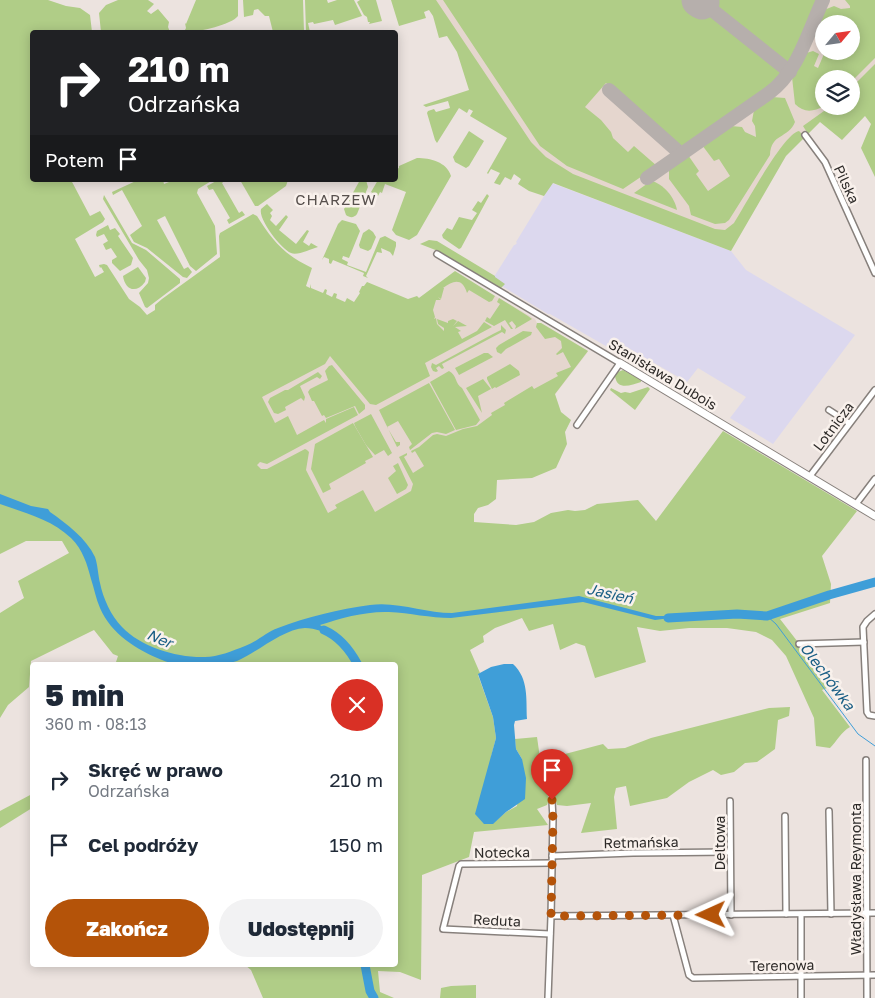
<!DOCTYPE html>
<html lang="pl">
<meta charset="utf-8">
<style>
:root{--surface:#fff;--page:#f2f2f3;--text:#1f2937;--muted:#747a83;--accent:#b45309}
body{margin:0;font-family:"Golos Text",sans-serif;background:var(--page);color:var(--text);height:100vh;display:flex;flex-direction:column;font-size:19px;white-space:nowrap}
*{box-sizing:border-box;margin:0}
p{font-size:16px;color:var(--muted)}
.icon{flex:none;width:28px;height:28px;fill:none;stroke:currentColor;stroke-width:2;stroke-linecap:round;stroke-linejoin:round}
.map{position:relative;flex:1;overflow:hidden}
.sheet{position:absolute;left:30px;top:662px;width:368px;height:305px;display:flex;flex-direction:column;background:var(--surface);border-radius:5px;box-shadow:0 2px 12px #0003}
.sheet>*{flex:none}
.guide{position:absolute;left:30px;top:30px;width:368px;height:152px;border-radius:5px;box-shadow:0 2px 12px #0003;background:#202124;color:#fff;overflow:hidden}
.needle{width:32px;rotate:61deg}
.controls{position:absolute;left:815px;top:15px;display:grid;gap:10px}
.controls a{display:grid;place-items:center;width:45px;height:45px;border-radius:50%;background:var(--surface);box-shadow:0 2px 12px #0003;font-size:25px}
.pin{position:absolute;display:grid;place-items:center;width:42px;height:42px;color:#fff;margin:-51px -21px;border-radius:50% 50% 50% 0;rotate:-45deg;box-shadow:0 0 5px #0007}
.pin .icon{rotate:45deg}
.me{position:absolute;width:55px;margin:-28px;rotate:269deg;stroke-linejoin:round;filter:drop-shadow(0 0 4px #0008)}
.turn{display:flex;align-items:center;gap:18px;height:105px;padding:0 15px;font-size:22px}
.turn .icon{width:65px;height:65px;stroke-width:2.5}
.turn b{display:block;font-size:35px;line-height:42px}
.then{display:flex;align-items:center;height:48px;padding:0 15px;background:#0003;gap:10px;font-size:19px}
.round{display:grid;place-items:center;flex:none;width:52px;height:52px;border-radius:26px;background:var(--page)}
.headline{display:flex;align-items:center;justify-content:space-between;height:85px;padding:0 15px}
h1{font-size:30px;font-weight:800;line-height:38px}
.action{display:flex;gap:10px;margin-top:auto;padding:10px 15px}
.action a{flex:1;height:58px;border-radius:30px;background:var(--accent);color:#fff;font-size:20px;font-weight:800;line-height:58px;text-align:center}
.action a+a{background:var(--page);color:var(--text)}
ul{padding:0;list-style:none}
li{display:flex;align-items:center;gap:15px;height:65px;padding:0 15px}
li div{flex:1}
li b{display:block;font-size:19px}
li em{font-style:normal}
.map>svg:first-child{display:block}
.built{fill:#e5d6ce;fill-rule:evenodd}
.industrial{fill:#dcd8ee}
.green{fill:#b0cd87}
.water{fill:#3f9ed8}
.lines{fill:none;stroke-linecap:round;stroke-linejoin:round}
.stream{stroke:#3f9ed8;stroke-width:1}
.river{stroke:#3f9ed8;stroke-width:9}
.taxiway{stroke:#b6afac;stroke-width:14}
.runway{stroke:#b6afac;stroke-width:35}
.street-casing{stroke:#87807c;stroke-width:8}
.secondary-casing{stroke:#87807c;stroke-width:9}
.street{stroke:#fff;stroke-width:5}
.secondary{stroke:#fff;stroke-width:7}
.route{stroke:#b45309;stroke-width:9;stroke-dasharray:0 16.2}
.labels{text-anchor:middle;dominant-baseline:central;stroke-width:5;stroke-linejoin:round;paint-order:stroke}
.street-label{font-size:14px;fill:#2d2a28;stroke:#f9f1ec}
.neighbourhood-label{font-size:15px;letter-spacing:1px;fill:#58514e;stroke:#f9f1ec}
.water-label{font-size:15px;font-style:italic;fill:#1a5e85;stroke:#f9f1ec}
</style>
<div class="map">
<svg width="875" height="998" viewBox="0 0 875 998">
<rect width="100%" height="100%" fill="#ece3df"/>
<g class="built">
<path d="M435 0H875V66L851 90V79H824V106H834L803 137V139L778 153 727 237 552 170 535 151ZM824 24H851V51H824Z"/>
<path d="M456 273 535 319 537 323H541L588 351 587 353 516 445 389 517 237 516 121 337 288 279 350 311 410 304Z"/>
</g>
<path class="industrial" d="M552 183 731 251 746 270 855 335 773 444 730 418 746 397 698 368 687 382 623 345 618 353 550 314H548L492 280 514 245H515L517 243 516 242Z"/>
<g class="green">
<path d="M0 0H48L66 6 80 8 90 15 92 32H32V180H71L90 216 100 211 105 219 103 222 75 239 95 277 104 272 101 267 100 268 99 265 104 264 107 265 129 299 140 307 147 315 155 310V305L162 299 220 257 219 236 220 233 253 214 257 216C273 242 285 255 312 268L306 286 310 288 311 284V288L323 293 325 289 327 290 326 294 332 297 334 293 337 294 336 298 345 302 347 298 354 302 360 293 359 292 362 286H364L367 282 408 299 417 296 419 298 455 271 495 296 492 301 489 302 469 290 467 293C462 277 453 281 443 288H444L441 299 438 297 441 300H436L433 310 435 317 434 319 436 318 437 324 444 331V328L438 324 437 319 448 323V321L453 319 457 321 453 326 458 321 467 326 455 327 461 331 458 332 462 339 477 331 484 322 492 327 425 363 430 376 376 405 370 404 330 356 325 364 262 397 275 423 288 416 297 435 324 420 326 423V419L354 407 358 415 267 464 260 462 257 465 261 469H267L305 449 307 450 309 452 306 470 328 513 337 508 335 505 363 490 375 512 411 491 413 484 399 457 407 453V455L404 457 413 473 424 466 415 451 412 453 411 451 419 447 433 435 437 434 446 436 463 429 477 426 492 415 491 413 505 405 504 403 532 386 534 389 558 376 556 373 571 367 563 352 557 355 556 354 562 348 561 341 555 337 545 339 536 327 537 323H541L588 351 555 394 561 412 571 420 565 432 567 444 556 468 532 478 497 480 496 499 488 505 478 508 474 514V522L516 525 534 522 551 513 568 510 575 511 585 510 597 504 638 500 656 521 723 431 857 511 822 556 831 584 830 603 780 619 832 686 822 690 850 727C841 732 837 741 830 748L816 746 814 718 786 656 772 640 756 632 727 628H689L660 631 637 627 646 662 595 678 585 646 576 643 560 650 553 624 529 631 522 618 495 628 483 636 484 642 470 650 480 673 478 675 493 717 496 738 491 757 492 824 506 812 517 806 522 759 516 749 515 739 537 737 543 779 549 800 547 805 537 809 548 825 474 832 469 857 422 875 421 980 400 972 378 971 380 992 394 998H263L251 970 245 965H395V665H115L118 656 113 654 94 630 31 661 29 687 8 705 0 718V613L24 598 18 581 69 553 62 541H26L0 554Z"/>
<path d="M118 0H148L154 4 147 11 151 14 158 9 169 22 168 27 170 32H101L99 13 106 5Z"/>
<path d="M196 0H238V16C231 25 196 33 184 32L186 28 185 23 186 24Z"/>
<path d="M243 0H303L304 32H273L269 16H265L258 9 254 10 253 15 244 17Z"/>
<path d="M305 0H327L328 3 337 0H354L362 16 335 25 333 20 314 24 313 22 308 23 310 32H306Z"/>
<path d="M360 0H376L382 21 369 24 370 22H368L367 17 364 15 357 2Z"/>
<path d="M391 0H436L531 142 546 157 573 174 715 229 725 230 734 223C745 206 783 134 799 131L804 136 803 139 786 156 731 251 553 183 544 196 529 191 518 184 521 179 514 174 511 180 505 177 500 185 494 183 500 173 491 169 488 174 487 173 507 138 470 116 473 111 469 109 467 113 459 108 437 143 435 140 427 113 428 111 434 109 436 112 450 108 448 101 426 107 423 105 469 90 457 52 447 36 439 38 433 16 429 10 424 12 426 18 399 26Z"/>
<path d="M443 0H818L791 61 777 82 681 149 675 146 606 83 585 107 601 120 611 132 613 138 628 152 634 146 657 166 623 189 567 166 540 146Z"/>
<path d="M845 0H875V58L851 82V79H824V106C813 112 804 113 795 104L792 77 803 54 813 51 819 54 814 66 818 68 824 54H829V51H851V24H824V45L817 42 814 32 824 10 834 6 841 9 850 8V6Z"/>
<path d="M875 64V177L861 148 871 124 865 116 842 140 820 122 808 134 803 126 831 106H851V88Z"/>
<path d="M772 97 785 98 795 122C788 139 771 133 770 155L729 220 725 223 715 224 691 215 689 206 669 179V169L688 155 699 171 696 174 708 191 730 176 719 159 714 161 702 145 731 126 742 127 745 132 756 137 755 126 752 121 754 110Z"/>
<path d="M469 131 484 141 469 166 466 168 455 162 453 157Z"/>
<path d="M417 158C430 158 447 162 451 176L417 235 409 240 396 235 392 230 406 192 385 184 382 193 380 192 378 196 371 192 378 180H395V170L399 168V166Z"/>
<path d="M138 180H163L164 184 174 180H213L198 189 197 193 215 226 217 254 196 271 190 266 165 216 157 220 184 269 188 267 192 272 187 278 183 277 147 248 134 242 130 235 142 226 122 190 113 195 112 192Z"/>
<path d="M218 180H225L222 183 239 213 242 211 245 215 229 224 227 220 230 218 213 189 209 190 207 186Z"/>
<path d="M240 180H288L286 186 258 206H255Z"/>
<path d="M360 180H366L368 187 357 214C354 218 350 218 346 215L344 209Z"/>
<path d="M651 181C663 183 675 198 677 210L634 193Z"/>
<path d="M487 194 489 196 461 248 459 249 443 238 442 235 447 228 452 230 459 217 472 220 477 213 472 210 478 201 481 203Z"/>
<path d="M104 195 132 243 146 250 180 279V283L147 308 145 307 139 293 148 283 149 278 147 270 139 260 103 199Z"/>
<path d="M267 204 273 210 270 213 272 216 270 220 276 226 286 215 288 217 279 230 296 244 307 230 309 231 303 242 309 246 311 243 318 247C311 249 297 256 291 253 281 249 258 219 261 209Z"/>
<path d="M342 220 356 224 360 231 349 258 343 256 342 259 348 262 347 265 366 272 380 238 385 236 396 242V246L393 256 390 252 381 248 382 253 377 252 366 276 368 278 363 276 364 273 333 260 331 264 329 263V259L324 257 322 260 338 224Z"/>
<path d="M108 225 110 230 115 228 120 234 118 236 133 258 131 265 120 271 112 263V260L117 257 111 248 106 250 103 244 108 241 104 234 97 237 96 235 97 231Z"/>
<path d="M369 229 373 232 376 237 371 249 368 251 360 248 359 245 363 233Z"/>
<path d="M429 240 437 241 495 276V277L505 284 500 289 438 251 420 244Z"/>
<path d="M138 267 146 278 145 282C136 294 125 290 123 276Z"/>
<path d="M499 298 528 316 532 319 515 329 516 326 512 321 509 323 513 329H511L505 320 494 326 485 321 487 317 490 319 500 304 497 302Z"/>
<path d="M501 325 506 330 505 334 502 332 442 364 444 368 442 369 439 366 436 368 438 371 436 372 433 371 431 367 432 363 436 365 493 334 501 330Z"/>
<path d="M523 331 532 332 531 335 506 349 501 354 497 352 496 348 499 345Z"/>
<path d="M484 353H488L493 357 459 375 455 368Z"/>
<path d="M510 364 519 371 520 375 496 388 495 387 492 389 487 379V377Z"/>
<path d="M332 365 365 405V409L359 414 355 406 326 418 324 415 322 416 314 401H312L308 392 310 389 328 380 325 371 329 366Z"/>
<path d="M623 370 641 380V382C631 385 617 391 615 376L618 372Z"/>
<path d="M449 371C457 375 455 384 462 388L480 420 476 425 456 430 430 382Z"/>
<path d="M318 372 322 376 320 379 317 377 300 386 305 397 304 401 301 398 285 407 286 410 278 414 274 413 268 402 270 398 285 390H288Z"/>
<path d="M483 379 491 389 478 396 482 413 466 388Z"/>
<path d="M429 383 455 430 446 434 437 432 432 433 410 450 409 447 412 444 398 421 387 427 396 442H400V445L397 447 379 410Z"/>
<path d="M648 387 650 389 635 410 610 390 611 388 621 393 625 392 630 393Z"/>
<path d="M371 414 392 453 388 456 384 450 375 455 366 445 355 426 354 423Z"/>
<path d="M353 423 373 457 365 461 366 463 329 484 331 489 323 493 311 469 315 444Z"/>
<path d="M398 463 408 485 406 489 397 494 388 478 396 471 393 466Z"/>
<path d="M790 707 789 716 778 720 775 749 757 762 745 763 734 772 721 775 713 770 689 782 667 798 630 806 626 786 616 788 614 797 617 829 581 833 591 803 567 806 557 805 549 778 546 759 603 744 608 749 625 748 651 738 769 708Z"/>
<path d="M32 794V808L0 828V811Z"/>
<path d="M476 985V998H433H440L441 988 451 986Z"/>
</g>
<g class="water">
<path d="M0 494 31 506 48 509 50 512C67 524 86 538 95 557 98 566 98 575 100 583 103 598 111 616 122 627 141 647 177 658 205 657 218 657 232 651 245 646 257 642 266 632 278 628 307 617 339 609 370 605 397 601 425 613 452 613L579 596 656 616H686L655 620 583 602 451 618C430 618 410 613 389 612 366 611 341 618 320 625L335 635C326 633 315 628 305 628 283 629 258 652 237 661 223 666 207 665 192 664 182 663 172 665 162 660 137 650 111 634 100 608 96 599 94 588 91 579 87 564 83 550 71 538 51 519 25 513 0 504Z"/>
<path d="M504 664H513C529 679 526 699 527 719L515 721 514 725 516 749 522 759 526 778 525 799 506 812 493 824H484L475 814 496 738 493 717 478 674 491 667Z"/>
</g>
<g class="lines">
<path class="stream" d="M767 616 776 624 858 734 875 746"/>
<g class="river">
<path d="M668 618 737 614 767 616 829 595 875 582"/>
<path d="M324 630C340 637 350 650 358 665"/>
<path d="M365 965 370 991 374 998"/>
</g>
<g class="taxiway">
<path d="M702 2 790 72"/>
<path d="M609 90 681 154"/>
<path d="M647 178 769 93C798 72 808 32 823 0"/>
</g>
<path class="runway" d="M699 0 702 2"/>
<defs>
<g id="street">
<path d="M805 135 825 162 875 273"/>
<path d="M437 254 620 363 577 425"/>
<path d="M829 410 849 423"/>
<path d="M810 476 875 390"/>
<path d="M856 504 875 479"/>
<path d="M875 614 867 621 863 627 867 712 869 715 875 716"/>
<path d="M799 644 864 642"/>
<path d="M866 760 867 998"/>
<path d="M730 801 731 915"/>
<path d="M829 811 831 914"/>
<path d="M785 816 786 914"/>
<path d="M552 856 633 853 730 852"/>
<path d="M801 914V998"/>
<path d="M673 915 689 975 693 978 875 975"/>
<path d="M551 916 875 913"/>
<path d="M550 934 443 929 459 866 461 864 552 863"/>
<path d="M548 998 551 916 553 819 552 801"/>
</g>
<path id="secondary" d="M620 363 875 516"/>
</defs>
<use href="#street" class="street-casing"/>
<use href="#secondary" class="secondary-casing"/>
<use href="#street" class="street"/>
<use href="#secondary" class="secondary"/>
</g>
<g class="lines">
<path class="route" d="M552 800 553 819 551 916 711 915"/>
</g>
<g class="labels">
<g class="street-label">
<text transform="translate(847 184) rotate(65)">Pilska</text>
<text transform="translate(663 374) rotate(31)">Stanisława Dubois</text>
<text transform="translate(833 426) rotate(-53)">Lotnicza</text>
<text transform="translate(641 842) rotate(-1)">Retmańska</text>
<text transform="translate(719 843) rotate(-90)">Deltowa</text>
<text transform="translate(502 852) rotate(-1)">Notecka</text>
<text transform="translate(855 879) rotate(-90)">Władysława Reymonta</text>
<text transform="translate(497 920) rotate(3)">Reduta</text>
<text transform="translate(782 965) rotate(-1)">Terenowa</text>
</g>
<g class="neighbourhood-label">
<text x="336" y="199">CHARZEW</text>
</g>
<g class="water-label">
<text transform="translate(610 593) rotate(13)">Jasień</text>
<text transform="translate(160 638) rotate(23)">Ner</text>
<text transform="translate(828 676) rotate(53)">Olechówka</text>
</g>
</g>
</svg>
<div class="controls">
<a><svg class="needle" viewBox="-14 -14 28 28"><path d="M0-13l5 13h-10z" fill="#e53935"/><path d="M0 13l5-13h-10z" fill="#747a83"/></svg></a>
<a><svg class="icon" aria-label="layers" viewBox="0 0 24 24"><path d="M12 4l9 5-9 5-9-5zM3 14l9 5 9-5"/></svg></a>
</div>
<div class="pin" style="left:552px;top:800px;background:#d93025"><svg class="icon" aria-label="arrive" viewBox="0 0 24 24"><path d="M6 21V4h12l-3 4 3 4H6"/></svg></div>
<svg class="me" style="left:711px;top:915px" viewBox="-20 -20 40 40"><path d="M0-17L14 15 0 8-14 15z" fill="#b45309" stroke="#fff" stroke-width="4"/></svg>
<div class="guide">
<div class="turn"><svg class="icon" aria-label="right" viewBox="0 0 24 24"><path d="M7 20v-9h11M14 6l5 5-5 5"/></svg><div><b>210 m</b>Odrzańska</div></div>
<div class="then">Potem<svg class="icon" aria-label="arrive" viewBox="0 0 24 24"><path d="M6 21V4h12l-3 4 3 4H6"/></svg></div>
</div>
<section class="sheet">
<div class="headline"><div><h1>5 min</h1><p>360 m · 08:13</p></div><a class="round" style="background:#d93025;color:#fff"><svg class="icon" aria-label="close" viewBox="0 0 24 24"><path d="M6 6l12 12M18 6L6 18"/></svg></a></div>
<ul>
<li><svg class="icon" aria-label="right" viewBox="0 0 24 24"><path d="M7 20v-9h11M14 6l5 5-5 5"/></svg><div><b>Skręć w prawo</b><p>Odrzańska</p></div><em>210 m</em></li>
<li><svg class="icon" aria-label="arrive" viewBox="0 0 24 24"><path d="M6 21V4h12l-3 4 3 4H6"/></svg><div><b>Cel podróży</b></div><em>150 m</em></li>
</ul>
<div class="action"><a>Zakończ</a><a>Udostępnij</a></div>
</section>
</div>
